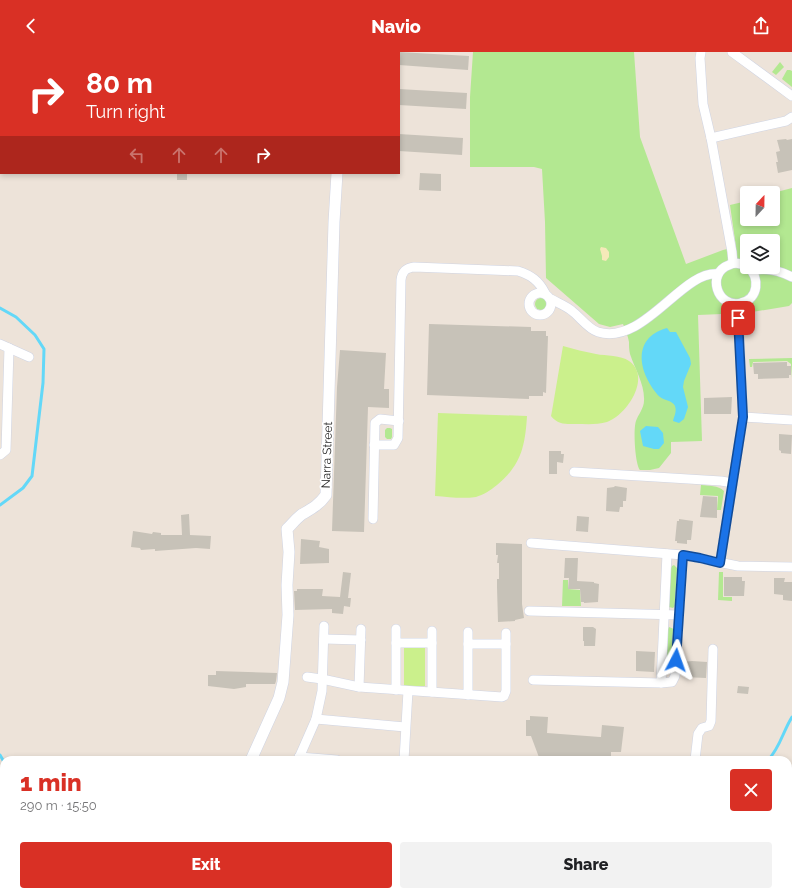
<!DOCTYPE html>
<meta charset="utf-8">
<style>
:root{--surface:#fff;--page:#f2f2f2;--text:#202124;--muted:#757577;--accent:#d93025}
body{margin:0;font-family:Raleway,sans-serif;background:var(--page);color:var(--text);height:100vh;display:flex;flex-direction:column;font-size:15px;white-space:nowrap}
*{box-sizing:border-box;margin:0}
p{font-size:13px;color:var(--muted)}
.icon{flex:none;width:22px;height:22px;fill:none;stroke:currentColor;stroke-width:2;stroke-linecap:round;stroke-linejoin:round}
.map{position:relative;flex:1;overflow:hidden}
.drawer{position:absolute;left:0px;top:704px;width:792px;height:140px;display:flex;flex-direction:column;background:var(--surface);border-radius:12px 12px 0 0;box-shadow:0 2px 6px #0003}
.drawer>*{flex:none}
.banner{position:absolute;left:0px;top:0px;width:400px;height:122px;box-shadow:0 2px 6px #0003;background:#d93025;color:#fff;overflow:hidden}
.needle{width:26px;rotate:22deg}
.tools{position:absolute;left:740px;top:134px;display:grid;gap:8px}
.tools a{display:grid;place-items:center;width:40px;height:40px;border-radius:4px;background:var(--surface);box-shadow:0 2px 6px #0003;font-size:20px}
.pin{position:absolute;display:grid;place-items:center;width:34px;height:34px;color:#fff;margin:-17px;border-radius:8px;box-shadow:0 2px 6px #0006}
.me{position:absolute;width:44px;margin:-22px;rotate:4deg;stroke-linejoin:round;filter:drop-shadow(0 0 3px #0008)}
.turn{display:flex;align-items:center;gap:14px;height:84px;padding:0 20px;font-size:18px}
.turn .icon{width:52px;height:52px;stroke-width:2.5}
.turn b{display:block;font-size:28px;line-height:34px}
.lanes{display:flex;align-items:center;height:38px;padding:0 20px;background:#0003;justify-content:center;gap:20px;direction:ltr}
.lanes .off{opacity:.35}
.round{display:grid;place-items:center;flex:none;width:42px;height:42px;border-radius:4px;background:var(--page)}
.head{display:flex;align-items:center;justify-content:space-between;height:68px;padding:0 20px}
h1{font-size:24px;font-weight:800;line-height:30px;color:var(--accent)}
.button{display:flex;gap:8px;margin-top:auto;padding:8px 20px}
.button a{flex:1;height:46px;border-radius:4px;background:var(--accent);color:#fff;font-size:16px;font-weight:800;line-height:46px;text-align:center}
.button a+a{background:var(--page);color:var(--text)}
header{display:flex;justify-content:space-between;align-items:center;height:52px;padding:0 20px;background:var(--accent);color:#fff;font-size:18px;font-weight:800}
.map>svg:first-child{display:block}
.green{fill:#b3e891;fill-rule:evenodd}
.sand{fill:#f5e9b9}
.pitch{fill:#cbf08c}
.water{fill:#63d8f8}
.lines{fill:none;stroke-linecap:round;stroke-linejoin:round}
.stream{stroke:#63d8f8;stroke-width:3}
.building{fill:#c7c2b8}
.minor-casing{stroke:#cfd4e3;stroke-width:10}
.tertiary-casing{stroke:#cfd4e3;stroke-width:12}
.minor{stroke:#fff;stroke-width:9}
.tertiary{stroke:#fff;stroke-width:11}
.route-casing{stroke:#114b97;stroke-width:10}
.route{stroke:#1a73e8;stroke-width:7}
.labels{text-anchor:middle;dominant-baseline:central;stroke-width:3.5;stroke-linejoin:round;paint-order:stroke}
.street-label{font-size:12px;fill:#292929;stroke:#fff}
</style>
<header><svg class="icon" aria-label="back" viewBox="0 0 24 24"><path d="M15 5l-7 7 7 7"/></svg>Navio<svg class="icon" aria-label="share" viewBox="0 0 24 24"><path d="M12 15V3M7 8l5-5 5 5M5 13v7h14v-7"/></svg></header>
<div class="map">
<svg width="792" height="844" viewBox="0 0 792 844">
<rect width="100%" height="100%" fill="#ede3d9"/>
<g class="green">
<path d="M473 0H634L640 85 686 212 723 198 736 195 730 153 747 149V167H773V141L792 136V251L789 254 746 261 698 263 702 389 671 390V401L659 416 650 418H640C635 412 633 377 636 369 638 363 644 356 644 349 645 333 635 317 630 302 629 298 629 294 629 290 628 284 625 277 623 272L610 275 599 272 546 226 545 170 542 117 534 115H470V45ZM747 189H773V215H747Z"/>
<path d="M780 10 784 15 776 23 772 20Z"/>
<path d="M787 18H790L792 19V35L782 27Z"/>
<circle cx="541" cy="252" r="6"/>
<path d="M792 306V326L791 312 787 309 753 310 752 315H750L749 307Z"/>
<path d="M390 376 392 377V385L391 387H387L385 385V378L387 376Z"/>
<path d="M701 433C709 434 718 433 724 439L721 458H717L718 444 700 443Z"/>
<path d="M674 513 677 516 676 553 673 556 669 555 671 516 672 514Z"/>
<path d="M719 520H723V545H732V549L718 548Z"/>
<path d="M563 528H568V537L580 538 581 554H562Z"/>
<path d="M669 575 674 577 671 620 668 621 666 619 668 577Z"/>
</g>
<path class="sand" d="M601 195 606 196 609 200V205L606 209 602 208V204L600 197Z"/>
<g class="pitch">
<path d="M563 294C574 297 585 300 596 302 606 304 621 303 629 309 652 325 627 363 607 370 597 373 586 372 576 372 566 372 558 373 551 364L552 359Z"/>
<path d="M438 361 527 364C525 395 521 413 497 433 491 438 483 443 476 445 462 447 449 445 435 444Z"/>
<rect x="404" y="594" width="21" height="40"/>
</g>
<g class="water">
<path d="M667 276 670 280H676L690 306 691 312 684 329 683 335 688 355 684 367 679 371 673 369C674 364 677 360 675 354 672 348 665 349 660 345 639 323 630 286 667 276Z"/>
<path d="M646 374 658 375 663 381 664 391 659 397H654L643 394 640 379Z"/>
</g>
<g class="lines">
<g class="stream">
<path d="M0 256 16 265 35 283 44 297 43 331 32 424 23 436 0 453"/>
<path d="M0 703 4 710"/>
<path d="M768 708C780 696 783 679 792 665"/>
<path d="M788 778 792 787"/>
<path d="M52 844 54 840"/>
</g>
</g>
<g class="building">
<path d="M399 0 469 4 468 18 399 13Z"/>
<path d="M399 37 467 41 466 57 399 53Z"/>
<path d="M399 82 463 86 462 103 399 99Z"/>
<path d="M786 87 787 88 792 87V118L778 121 776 110H778L776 100 780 99 777 88Z"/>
<rect x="177" y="121" width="10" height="7"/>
<path d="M420 121 441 122V139L419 138Z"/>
<path d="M429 272 531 275V279H546V284H548L546 341 543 340V344H529V347L427 343Z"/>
<path d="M340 298 386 301 384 337H389V356L368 355 364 480 332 479 337 335Z"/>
<path d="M787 310V314H791V323H789V326L758 327V322H754L753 311Z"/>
<path d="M732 345 731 362H704V346Z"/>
<path d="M779 382 792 383 791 402 781 401V399L779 398Z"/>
<path d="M549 399H561V402H564L563 411 557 410V422H549Z"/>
<path d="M615 434 627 436 626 449H623V455H620L619 460 606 459 607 436 614 435Z"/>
<path d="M703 444 717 445V466L700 465Z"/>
<path d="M189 462 190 483 211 484 210 497 196 496 155 499V497L141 498 140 496 131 495 133 479 152 482 153 480 161 481V483H182L181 463Z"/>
<path d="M577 464 589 465 588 480 576 479Z"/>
<path d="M679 467 693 469 691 488H687V492L677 491V489H675L677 469H679Z"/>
<path d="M301 487 320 489 319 495 329 497V511L300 512Z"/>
<path d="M496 491 522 492V552L524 566 515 568V569L498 570 497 535V527H499V511H497L498 503H496Z"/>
<path d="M565 506H578L577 529 594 530V531L599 532 598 550 584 551V550H581L580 537H568L569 526H564Z"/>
<path d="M343 520 351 521 348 546H351L350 555 344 554 343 562 332 561V557L295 558 294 539H297V537H323L322 544 340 545Z"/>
<path d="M724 525H742V529H745L744 544H724Z"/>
<path d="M774 526H785L784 530H792V549L783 548V543L774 542Z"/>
<path d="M583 575H593L596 577 595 594H584V589H583Z"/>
<path d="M636 599 655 600 654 620 636 619Z"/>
<path d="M692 609 707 610 706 626 684 625 683 610Z"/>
<path d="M216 619 277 621 276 629 275 632H246V635L234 637 208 634V623H216Z"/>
<path d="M738 634 749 635 748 642 737 641Z"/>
<path d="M530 664 548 665 547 681 600 685H601L602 673 624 675 621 700H611V707L540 708 531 684H526V668H530Z"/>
</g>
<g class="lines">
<defs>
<g id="minor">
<path d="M701 0 700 6 703 52 711 86 732 200 733 211"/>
<path d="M732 0 792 44"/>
<path d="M711 86 786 69 792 65"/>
<path d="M747 215C741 211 735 210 729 213 706 221 717 257 741 251 759 247 760 225 748 215"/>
<path d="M752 219C765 215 780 219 792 225"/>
<circle cx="540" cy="252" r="11"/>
<path d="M551 247C558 251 566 254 572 259 580 265 588 277 598 280 644 294 682 218 718 222"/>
<path d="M738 252 743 365"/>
<path d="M0 292 29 305"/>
<path d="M374 393H394L398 386 401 228C402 220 405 216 414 215L518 219C531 223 539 229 545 241"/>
<path d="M0 403 6 398 9 296"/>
<path d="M574 420 721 429 733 431"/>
<path d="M373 467 375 371 380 367 399 369"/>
<path d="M531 491 683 503 738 514 792 515"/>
<path d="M720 511 743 365 792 368"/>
<path d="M529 559 679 563"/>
<path d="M396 577V638"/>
<path d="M324 587 361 588"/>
<path d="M396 591H432"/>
<path d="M468 592H506"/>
<path d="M307 625 322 627 359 635 502 645 504 644 506 639V581"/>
<path d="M533 628 661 631 672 630 675 624 683 503"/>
<path d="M661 631 667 502"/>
<path d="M359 635 361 577"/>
<path d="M432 640V579"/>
<path d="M468 643V580"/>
<path d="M316 667 405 675"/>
<path d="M299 705 337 708"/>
<path d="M298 708 316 667 322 639 324 574"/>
<path d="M404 708 408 639"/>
<path d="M695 708 698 682 702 676 709 674 711 669 713 597"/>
<path d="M764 840 765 844"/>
<path d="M234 844 236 840"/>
<path d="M288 844V840"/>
<path d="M688 844 689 840"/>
</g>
<g id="tertiary">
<path d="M344 1 345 0"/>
<path d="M251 708 279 646 283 630 288 563 287 533 289 500 287 477C292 472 296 467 301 463 311 457 319 453 326 443L334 170 337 121"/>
<path d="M190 844 192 840"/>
</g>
</defs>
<use href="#minor" class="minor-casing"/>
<use href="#tertiary" class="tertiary-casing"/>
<use href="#minor" class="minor"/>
<use href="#tertiary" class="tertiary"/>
</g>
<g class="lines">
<defs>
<path id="route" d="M676 608 683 503 700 506 720 511 743 365 738 266"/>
</defs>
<use href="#route" class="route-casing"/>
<use href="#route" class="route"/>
</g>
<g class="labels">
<g class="street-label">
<text transform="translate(327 403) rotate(-88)">Narra Street</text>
</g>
</g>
</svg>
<div class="tools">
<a><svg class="needle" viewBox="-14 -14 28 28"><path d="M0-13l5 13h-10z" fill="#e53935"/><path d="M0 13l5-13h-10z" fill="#757577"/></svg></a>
<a><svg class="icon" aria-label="layers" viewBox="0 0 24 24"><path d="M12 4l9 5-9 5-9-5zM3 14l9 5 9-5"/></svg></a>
</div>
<div class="pin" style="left:738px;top:266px;background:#d93025"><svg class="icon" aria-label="arrive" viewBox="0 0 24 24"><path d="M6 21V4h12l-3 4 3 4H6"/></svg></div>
<svg class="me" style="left:676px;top:608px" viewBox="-20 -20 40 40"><path d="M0-17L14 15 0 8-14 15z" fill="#1a73e8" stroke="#fff" stroke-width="4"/></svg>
<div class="banner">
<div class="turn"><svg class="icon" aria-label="right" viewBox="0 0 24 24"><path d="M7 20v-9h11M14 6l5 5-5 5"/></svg><div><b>80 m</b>Turn right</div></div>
<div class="lanes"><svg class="icon off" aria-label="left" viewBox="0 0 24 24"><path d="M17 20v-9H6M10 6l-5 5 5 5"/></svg><svg class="icon off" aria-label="ahead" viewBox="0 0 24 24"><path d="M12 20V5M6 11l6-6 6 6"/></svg><svg class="icon off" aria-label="ahead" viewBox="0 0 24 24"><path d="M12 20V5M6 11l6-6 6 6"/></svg><svg class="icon" aria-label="right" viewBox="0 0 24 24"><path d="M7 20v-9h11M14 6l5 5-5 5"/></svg></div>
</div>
<section class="drawer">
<div class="head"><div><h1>1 min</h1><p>290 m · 15:50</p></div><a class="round" style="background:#d93025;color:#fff"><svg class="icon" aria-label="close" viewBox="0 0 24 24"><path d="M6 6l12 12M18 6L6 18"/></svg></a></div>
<div class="button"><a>Exit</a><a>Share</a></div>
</section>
</div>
